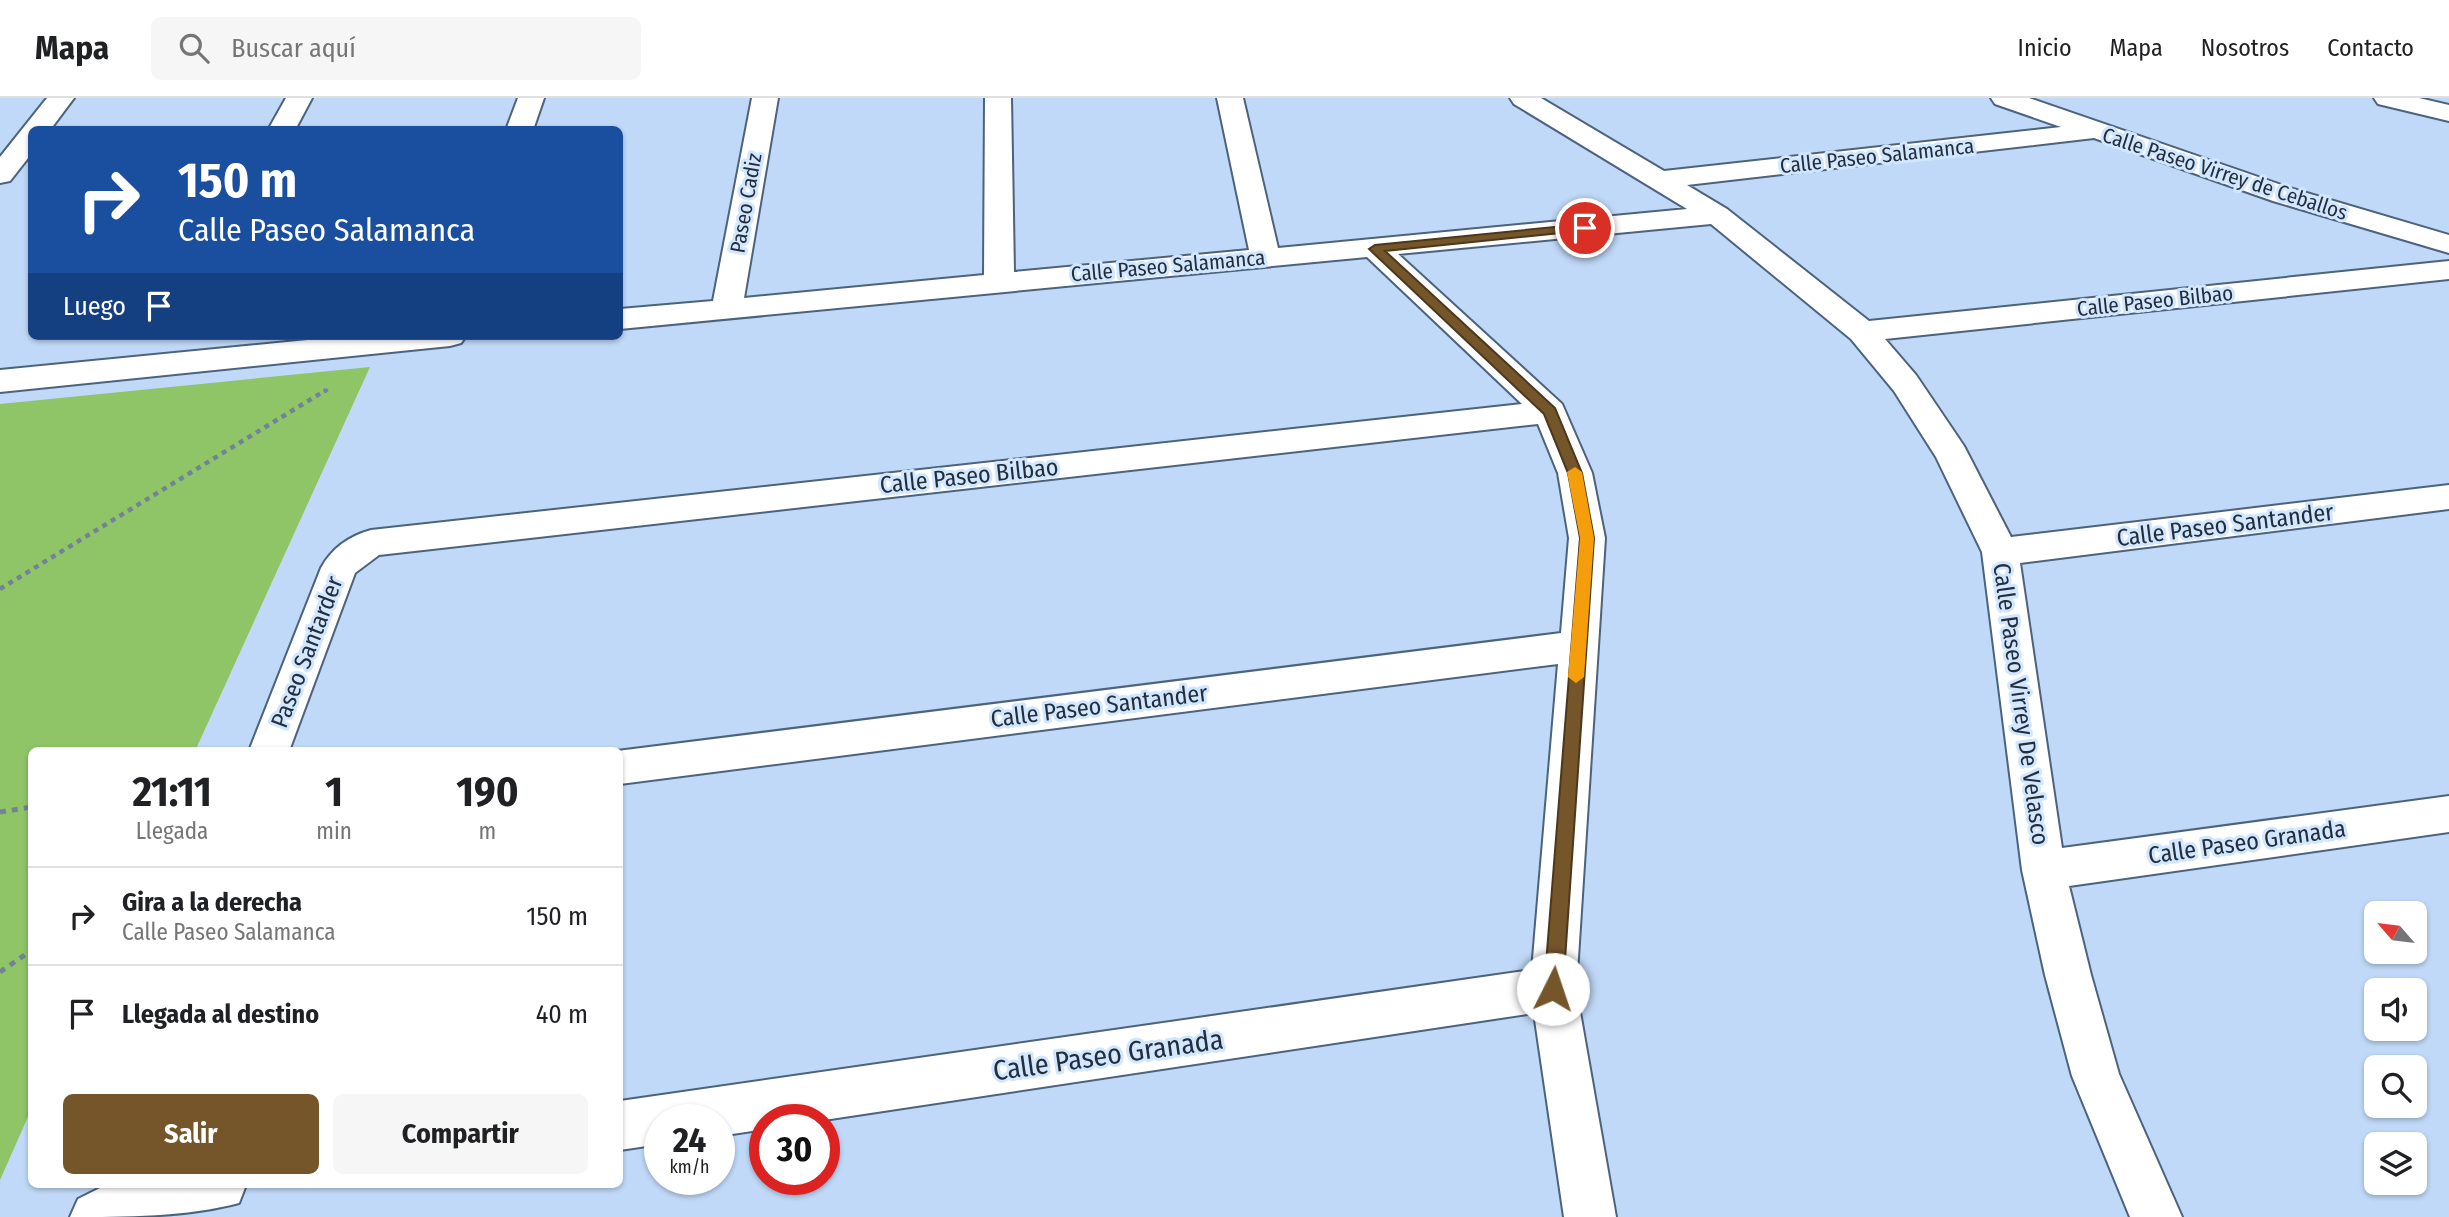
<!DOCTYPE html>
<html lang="es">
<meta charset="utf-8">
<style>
:root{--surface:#fff;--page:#f6f6f6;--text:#202124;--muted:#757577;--line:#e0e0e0;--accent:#75562b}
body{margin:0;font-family:"Fira Sans Condensed",sans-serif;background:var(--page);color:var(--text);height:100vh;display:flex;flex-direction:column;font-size:26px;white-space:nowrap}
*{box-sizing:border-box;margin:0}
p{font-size:23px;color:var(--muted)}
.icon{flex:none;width:38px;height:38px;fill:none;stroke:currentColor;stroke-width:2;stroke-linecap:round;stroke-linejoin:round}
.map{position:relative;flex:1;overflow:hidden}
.details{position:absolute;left:28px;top:649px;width:595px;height:441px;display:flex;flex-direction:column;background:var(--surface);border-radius:10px;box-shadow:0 2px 5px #0004}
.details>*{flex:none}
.banner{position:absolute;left:28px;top:28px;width:595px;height:214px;border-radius:10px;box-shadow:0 2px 5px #0004;background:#1a4fa0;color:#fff;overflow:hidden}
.needle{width:46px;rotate:298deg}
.buttons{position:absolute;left:2364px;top:803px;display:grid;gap:14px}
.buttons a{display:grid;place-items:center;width:63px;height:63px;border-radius:10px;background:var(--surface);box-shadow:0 2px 5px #0004;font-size:35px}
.speed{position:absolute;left:644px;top:1006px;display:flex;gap:14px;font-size:35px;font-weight:700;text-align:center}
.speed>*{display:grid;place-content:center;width:91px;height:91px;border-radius:50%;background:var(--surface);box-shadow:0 2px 5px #0004;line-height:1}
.speed small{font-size:18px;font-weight:400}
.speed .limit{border:10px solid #d22;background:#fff;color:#111}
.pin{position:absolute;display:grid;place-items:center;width:60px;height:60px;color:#fff;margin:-30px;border:4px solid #fff;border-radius:50%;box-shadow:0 2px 7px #0007}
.me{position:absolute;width:77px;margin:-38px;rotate:4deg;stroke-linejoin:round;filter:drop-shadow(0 0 5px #0008)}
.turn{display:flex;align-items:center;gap:24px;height:147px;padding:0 35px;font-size:32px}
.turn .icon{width:91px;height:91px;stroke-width:2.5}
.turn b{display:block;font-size:49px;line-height:60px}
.then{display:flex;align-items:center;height:66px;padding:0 35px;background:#0003;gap:14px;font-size:26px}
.eta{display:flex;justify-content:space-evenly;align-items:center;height:119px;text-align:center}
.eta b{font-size:42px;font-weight:700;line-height:49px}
.action{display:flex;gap:14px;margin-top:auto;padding:14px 35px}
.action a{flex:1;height:80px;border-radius:10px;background:var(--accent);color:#fff;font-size:28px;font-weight:700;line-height:80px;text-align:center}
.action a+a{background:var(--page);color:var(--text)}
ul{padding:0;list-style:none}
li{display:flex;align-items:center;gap:21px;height:98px;padding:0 35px;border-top:2px solid var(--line)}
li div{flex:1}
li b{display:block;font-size:26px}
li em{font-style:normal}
header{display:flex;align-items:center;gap:42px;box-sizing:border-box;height:98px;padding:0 35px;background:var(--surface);border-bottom:2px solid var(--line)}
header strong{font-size:33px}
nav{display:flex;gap:38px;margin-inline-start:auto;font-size:24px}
.search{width:490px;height:63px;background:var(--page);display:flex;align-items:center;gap:18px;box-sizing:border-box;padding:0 24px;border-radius:10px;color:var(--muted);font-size:26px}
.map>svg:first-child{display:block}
.green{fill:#8fc467}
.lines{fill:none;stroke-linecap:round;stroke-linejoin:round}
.minor-casing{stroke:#4c627d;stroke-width:4}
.path-far2{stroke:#728399;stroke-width:3.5;stroke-dasharray:4.5 4.5;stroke-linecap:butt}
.path-far1{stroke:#728399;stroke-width:4.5;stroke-dasharray:5 5;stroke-linecap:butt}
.path{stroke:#728399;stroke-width:5;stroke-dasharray:6 6;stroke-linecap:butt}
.minor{fill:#fff;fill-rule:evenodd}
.route{fill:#75562b;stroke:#4c381c;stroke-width:2}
.slow{fill:#f59e0b}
.labels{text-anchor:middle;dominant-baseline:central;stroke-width:6;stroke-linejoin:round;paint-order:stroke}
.far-street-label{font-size:21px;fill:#242e3a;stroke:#d1e6ff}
.street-label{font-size:24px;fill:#242e3a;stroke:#d1e6ff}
.near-street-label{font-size:28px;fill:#242e3a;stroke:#d1e6ff}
</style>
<header>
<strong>Mapa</strong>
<div class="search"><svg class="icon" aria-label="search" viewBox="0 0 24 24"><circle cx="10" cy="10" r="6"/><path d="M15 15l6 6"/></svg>Buscar aquí</div>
<nav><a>Inicio</a><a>Mapa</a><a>Nosotros</a><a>Contacto</a></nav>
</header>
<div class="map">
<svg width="2449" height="1119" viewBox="0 0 2449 1119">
<rect width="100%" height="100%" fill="#c0d9f8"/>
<path class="green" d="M370 269 195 653H32L31 1012 0 1082V306Z"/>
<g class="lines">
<defs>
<g id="minor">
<path d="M47 0H74L50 32H32V55L10 83 0 85V59Z"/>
<path d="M286 0H312L295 32H268Z"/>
<path d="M518 0H544L533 32H506Z"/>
<path d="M752 0H778L744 200 984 177 985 0H1011L1014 174 1249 152 1217 0H1243L1278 150 1687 111 1514 6 1510 0H1541L1664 73 2061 29 1995 6 1991 0H2029L2293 91 2449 137V155L2273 103 2094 40 1687 87 1727 111 1869 223 2449 163V181L1885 241 1916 277 1964 348 2011 439 2449 387V411L2020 465 2062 750 2449 698V734L2069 788 2091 877 2119 976 2182 1119H2130L2072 978 2045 877 2022 772 1982 454 1936 359 1894 293 1851 241 1711 126 1398 156 1562 306 1592 375 1605 440 1576 891 1616 1119H1564L1534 915 824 1022H765V1031L719 1038V1022H660V1046L620 1052V1003L1532 872 1558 566 620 686V653H617L1561 535 1569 440 1558 375 1538 326 379 457 355 475 289 653H249L321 470C332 450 349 438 371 432L1522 306 1367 159 620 231V211L713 203Z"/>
<path d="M2374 0H2419L2449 7V23L2378 6Z"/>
<path d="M348 238H466L461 245 450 248 0 294V272Z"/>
<path d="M106 1087H246L239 1105C187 1119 125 1119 70 1119L78 1101Z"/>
</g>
</defs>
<use href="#minor" class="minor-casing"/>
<path class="path-far2" d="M324 294 331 289"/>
<path class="path-far1" d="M0 491 326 292"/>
<g class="path">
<path d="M0 714 32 709"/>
<path d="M0 874 32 852"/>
</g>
<use href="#minor" class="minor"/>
</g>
<path class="route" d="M1585 126 1591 130 1590 132 1385 153 1555 310 1582 375 1594 440 1563 891 1560 898 1553 900 1547 898 1544 891 1580 440 1568 375 1544 316 1369 151 1375 147Z"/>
<path class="slow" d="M1575 369 1582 374 1594 440 1584 579 1576 585 1568 579 1580 440 1567 374Z"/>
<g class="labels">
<g class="far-street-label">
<text transform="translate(1877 58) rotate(-6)">Calle Paseo Salamanca</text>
<text transform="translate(2225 76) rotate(18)">Calle Paseo Virrey de Ceballos</text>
<text transform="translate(746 105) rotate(-80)">Paseo Cadiz</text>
<text transform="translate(1168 168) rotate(-5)">Calle Paseo Salamanca</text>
<text transform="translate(2155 203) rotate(-6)">Calle Paseo Bilbao</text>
</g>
<g class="street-label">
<text transform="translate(969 378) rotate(-6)">Calle Paseo Bilbao</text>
<text transform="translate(2225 427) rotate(-7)">Calle Paseo Santander</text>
<text transform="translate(307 554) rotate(-69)">Paseo Santarder</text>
<text transform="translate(2021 606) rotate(82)">Calle Paseo Virrey De Velasco</text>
<text transform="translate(1099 608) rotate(-7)">Calle Paseo Santander</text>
<text transform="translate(2247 744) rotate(-8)">Calle Paseo Granada</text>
</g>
<g class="near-street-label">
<text transform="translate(1108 957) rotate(-8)">Calle Paseo Granada</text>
</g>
</g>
</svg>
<div class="buttons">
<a><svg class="needle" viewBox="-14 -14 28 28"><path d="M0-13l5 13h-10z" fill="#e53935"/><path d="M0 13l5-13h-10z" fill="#757577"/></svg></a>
<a><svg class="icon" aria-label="sound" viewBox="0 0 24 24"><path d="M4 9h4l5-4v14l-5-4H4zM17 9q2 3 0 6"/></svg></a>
<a><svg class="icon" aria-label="search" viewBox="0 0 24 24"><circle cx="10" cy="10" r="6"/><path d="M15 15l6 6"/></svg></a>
<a><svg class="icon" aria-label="layers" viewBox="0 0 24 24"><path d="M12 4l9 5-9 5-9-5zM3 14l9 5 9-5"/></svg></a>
</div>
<div class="speed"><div>24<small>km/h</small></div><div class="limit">30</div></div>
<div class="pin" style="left:1585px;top:130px;background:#d93025"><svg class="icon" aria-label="arrive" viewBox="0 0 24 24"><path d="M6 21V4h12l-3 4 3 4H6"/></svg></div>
<svg class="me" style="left:1553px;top:891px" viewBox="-20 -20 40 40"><circle r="19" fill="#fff"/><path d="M0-13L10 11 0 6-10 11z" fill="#75562b"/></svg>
<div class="banner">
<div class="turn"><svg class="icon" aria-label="right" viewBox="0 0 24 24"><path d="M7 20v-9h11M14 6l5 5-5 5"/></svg><div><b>150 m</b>Calle Paseo Salamanca</div></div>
<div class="then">Luego<svg class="icon" aria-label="arrive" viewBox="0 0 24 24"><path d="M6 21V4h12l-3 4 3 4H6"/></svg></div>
</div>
<section class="details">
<div class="eta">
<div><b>21:11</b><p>Llegada</p></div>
<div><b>1</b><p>min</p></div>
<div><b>190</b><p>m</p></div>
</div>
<ul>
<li><svg class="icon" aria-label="right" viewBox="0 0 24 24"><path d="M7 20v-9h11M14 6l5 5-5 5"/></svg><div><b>Gira a la derecha</b><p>Calle Paseo Salamanca</p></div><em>150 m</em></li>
<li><svg class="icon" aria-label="arrive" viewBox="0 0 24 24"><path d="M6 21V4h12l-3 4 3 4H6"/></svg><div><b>Llegada al destino</b></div><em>40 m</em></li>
</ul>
<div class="action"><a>Salir</a><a>Compartir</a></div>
</section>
</div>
